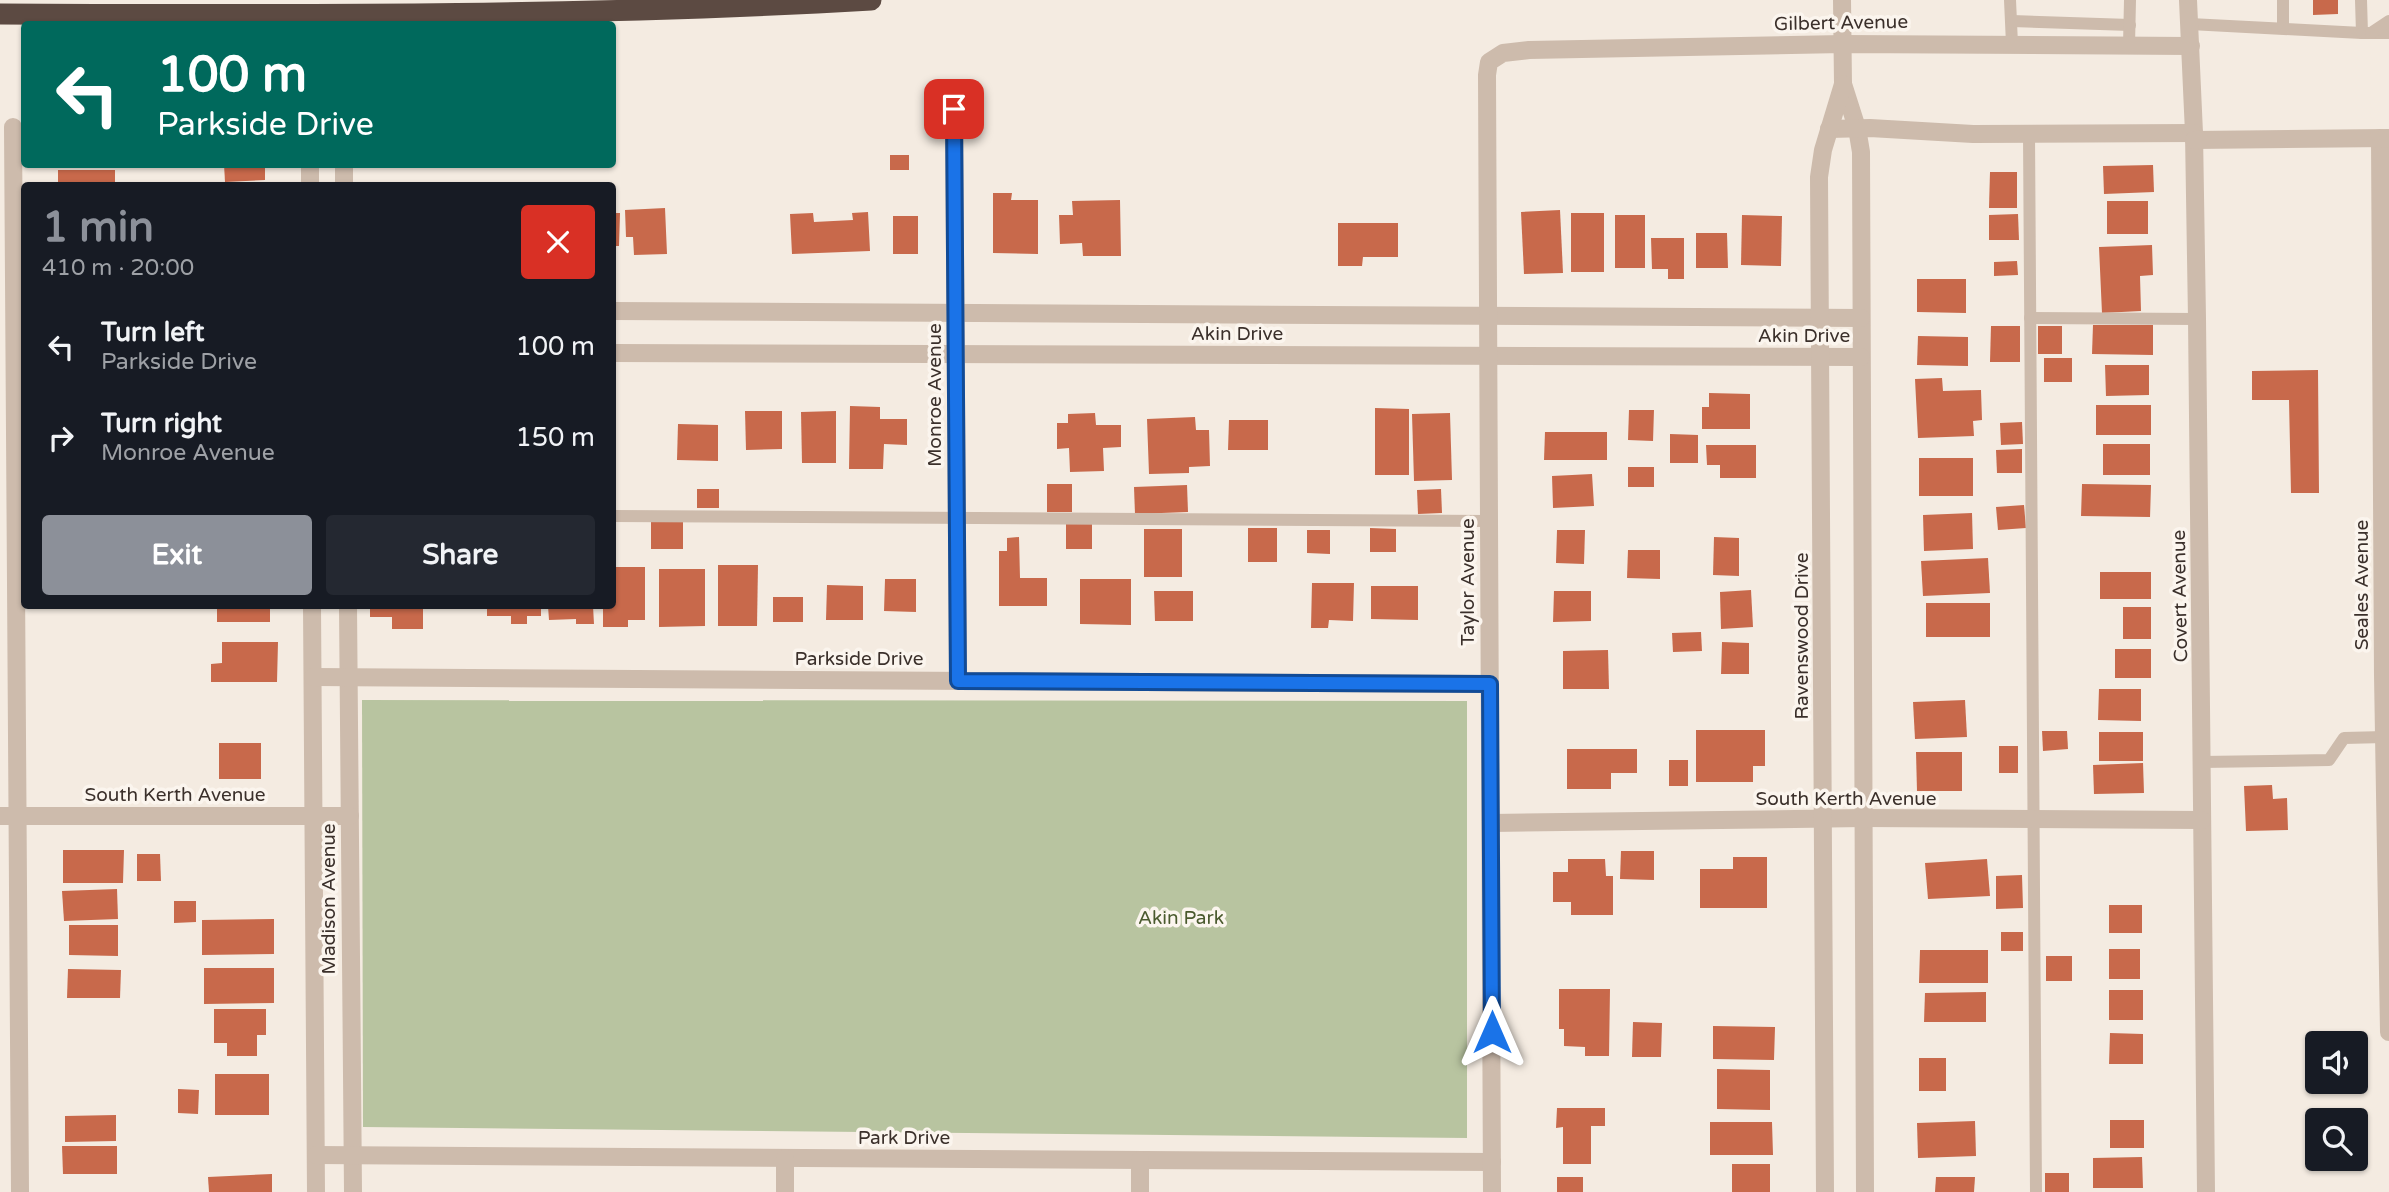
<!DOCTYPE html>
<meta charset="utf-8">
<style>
:root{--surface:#171b24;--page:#242831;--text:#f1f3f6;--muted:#9ea1a6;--accent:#8c9099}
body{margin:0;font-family:"Varela Round",sans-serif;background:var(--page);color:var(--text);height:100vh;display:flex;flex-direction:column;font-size:26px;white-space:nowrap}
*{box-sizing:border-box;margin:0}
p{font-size:23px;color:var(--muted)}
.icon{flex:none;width:38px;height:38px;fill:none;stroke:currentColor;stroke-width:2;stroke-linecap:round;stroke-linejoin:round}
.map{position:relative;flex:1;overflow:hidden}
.details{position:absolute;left:21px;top:182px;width:595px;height:427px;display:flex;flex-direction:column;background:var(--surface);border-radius:7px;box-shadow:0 2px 5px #0004}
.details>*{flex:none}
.banner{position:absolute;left:21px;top:21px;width:595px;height:147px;border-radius:7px;box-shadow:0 2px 5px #0004;background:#00695c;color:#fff;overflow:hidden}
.fabs{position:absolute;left:2305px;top:1031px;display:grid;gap:14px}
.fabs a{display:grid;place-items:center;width:63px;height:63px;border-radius:7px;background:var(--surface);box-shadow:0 2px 5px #0004;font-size:35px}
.pin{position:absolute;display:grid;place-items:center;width:60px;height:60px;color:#fff;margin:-30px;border-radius:14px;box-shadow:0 4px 10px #0006}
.me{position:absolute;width:77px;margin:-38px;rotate:0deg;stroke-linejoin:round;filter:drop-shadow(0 0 5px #0008)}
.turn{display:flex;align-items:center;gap:24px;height:147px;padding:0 21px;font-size:32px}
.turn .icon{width:91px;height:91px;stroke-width:2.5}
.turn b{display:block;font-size:49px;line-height:60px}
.round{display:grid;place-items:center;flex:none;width:74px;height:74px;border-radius:7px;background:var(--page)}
.headline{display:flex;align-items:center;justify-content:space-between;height:119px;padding:0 21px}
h1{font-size:42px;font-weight:700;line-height:52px;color:var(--accent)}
.action{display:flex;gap:14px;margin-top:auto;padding:14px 21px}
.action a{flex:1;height:80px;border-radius:7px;background:var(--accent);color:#fff;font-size:28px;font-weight:700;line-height:80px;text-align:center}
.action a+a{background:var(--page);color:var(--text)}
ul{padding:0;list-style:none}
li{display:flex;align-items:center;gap:21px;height:91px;padding:0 21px}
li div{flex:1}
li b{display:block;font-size:26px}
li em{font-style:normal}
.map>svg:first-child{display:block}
.green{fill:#b8c4a0}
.building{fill:#c8694b}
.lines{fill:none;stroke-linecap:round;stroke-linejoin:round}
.lane{stroke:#cdbbac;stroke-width:12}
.street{stroke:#cdbbac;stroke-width:18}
.highway{stroke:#5c4a42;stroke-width:21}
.route-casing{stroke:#114b97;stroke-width:18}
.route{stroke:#1a73e8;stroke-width:12}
.labels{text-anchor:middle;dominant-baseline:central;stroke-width:7;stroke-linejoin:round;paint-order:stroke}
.street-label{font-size:19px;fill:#3b302b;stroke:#fbf5ee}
.park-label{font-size:19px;fill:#4a5a2e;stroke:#fbf5ee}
</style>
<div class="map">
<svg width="2389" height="1192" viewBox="0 0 2389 1192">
<rect width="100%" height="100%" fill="#f4ebe1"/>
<path class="green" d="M362 700 1467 701V1138L363 1127Z"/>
<g class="building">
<path d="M2313 0H2338V14L2313 15Z"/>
<rect x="890" y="155" width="19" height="15"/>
<path d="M224 164H265V180L225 182Z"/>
<path d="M2153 165 2154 192 2104 194 2103 166Z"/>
<rect x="58" y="170" width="57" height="16"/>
<path d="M1990 172H2017V208H1989Z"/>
<path d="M993 193H1012L1011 200H1038V254L993 253Z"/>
<path d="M1120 200 1121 256H1083L1082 243 1060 244 1059 215H1073L1072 201Z"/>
<rect x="2107" y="201" width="41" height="33"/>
<path d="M665 208 667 254 634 255 633 237H626L625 210Z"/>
<path d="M1560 210 1563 273 1524 274 1521 212Z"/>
<path d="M868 212 870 251 792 254 790 214 813 213 814 222 853 220 852 213Z"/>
<path d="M612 213H620L619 246H612Z"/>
<rect x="1571" y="213" width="33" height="59"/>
<path d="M2018 214 2019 240H1989V215Z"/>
<rect x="1615" y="215" width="30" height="53"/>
<path d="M1742 215 1782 216 1781 266 1741 265Z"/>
<rect x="893" y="216" width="25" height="38"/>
<path d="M1338 223H1398V257H1363L1362 266H1338Z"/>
<path d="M1696 233H1727L1728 268H1696Z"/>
<path d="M1651 238H1684V279H1668V269H1652Z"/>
<path d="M2152 245 2153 275 2140 276 2141 311 2102 313 2099 247Z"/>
<path d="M2017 261 2018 275 1994 276V262Z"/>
<path d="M1917 279H1966V313L1917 312Z"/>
<path d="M2093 325H2153V355L2092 354Z"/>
<path d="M1991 326H2020V362H1990Z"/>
<rect x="2038" y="326" width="24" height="28"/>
<path d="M1918 336 1968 337V366L1917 365Z"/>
<rect x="2044" y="358" width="28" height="24"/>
<path d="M2105 365H2149V395L2106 396Z"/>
<path d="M2318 370 2319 493H2291L2289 400H2252V371Z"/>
<path d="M1942 378 1943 391 1981 390 1982 420 1973 421 1974 436 1918 438 1915 379Z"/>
<path d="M1709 393 1750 394V429H1702V407H1709Z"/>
<rect x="2096" y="405" width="55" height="30"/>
<path d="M850 406 880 407V419H907V445L884 444 883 469H849Z"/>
<path d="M1375 408 1409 409V475H1375Z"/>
<path d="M1629 410H1654L1653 441 1628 440Z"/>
<path d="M745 411H782V449L746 450Z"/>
<path d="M836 411V463H802L801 412Z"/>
<path d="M1095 413 1096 425H1121V447L1103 448 1104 471 1070 472 1069 448 1057 449V423H1068V414Z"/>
<path d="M1450 413 1452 480 1414 481 1412 414Z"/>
<path d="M1195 417 1196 430H1209L1210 466 1189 467V473L1149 474 1147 419Z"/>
<path d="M1229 420H1268V450H1228Z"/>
<path d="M2022 422 2023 444 2001 445 2000 423Z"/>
<path d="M678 424 718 425V461L677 460Z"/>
<path d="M1545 432H1607V460H1544Z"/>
<path d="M1670 434 1698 435V463H1670Z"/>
<rect x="2103" y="444" width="47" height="31"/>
<path d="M1706 445H1756V478H1720V465H1707Z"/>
<path d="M2022 449V473H1997L1996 450Z"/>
<rect x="1919" y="458" width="54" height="38"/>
<rect x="1628" y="467" width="26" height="20"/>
<path d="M1592 474 1594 506 1553 508 1552 476Z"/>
<rect x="1047" y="484" width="25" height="28"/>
<path d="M2082 484 2151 485 2150 517 2081 516Z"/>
<path d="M1187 485 1188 512 1135 514 1134 487Z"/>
<rect x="697" y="489" width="22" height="19"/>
<path d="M1441 489 1442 513 1418 514 1417 490Z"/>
<path d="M2024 505 2026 528 1998 530 1996 507Z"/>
<path d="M1972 513 1973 549 1924 551 1923 515Z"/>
<path d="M651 521 683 522V549H651Z"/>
<rect x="1066" y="523" width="26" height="26"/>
<rect x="1248" y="528" width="29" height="34"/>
<path d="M1370 528 1396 529V552H1370Z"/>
<rect x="1144" y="529" width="38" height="48"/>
<path d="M1307 530H1330V554L1307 553Z"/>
<path d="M1557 530H1585L1584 564 1556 563Z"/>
<path d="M1019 537 1020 578H1047V606H999V551H1007V538Z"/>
<path d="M1714 537 1739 538V576L1713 575Z"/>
<path d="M1628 550H1660V579L1627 578Z"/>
<path d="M1988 558 1990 593 1923 596 1921 561Z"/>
<path d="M718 565H758L757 626H718Z"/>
<path d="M612 567H645V620H628V627H603V606H612Z"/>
<path d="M659 569H705V626L659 627Z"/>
<rect x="2100" y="572" width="51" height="27"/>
<path d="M885 579H916V612L884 611Z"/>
<path d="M1080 579H1131V625L1080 624Z"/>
<path d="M1312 583H1354L1353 621 1329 620 1328 628H1311Z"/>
<path d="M827 585 863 586V620H826Z"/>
<path d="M1371 586H1418V620L1371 619Z"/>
<path d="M1751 590 1753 627 1721 629 1720 592Z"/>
<path d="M1154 591H1193V621H1155Z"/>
<path d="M1554 591H1591V621L1553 622Z"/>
<rect x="773" y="597" width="30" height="25"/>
<rect x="1926" y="603" width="64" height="34"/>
<rect x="217" y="606" width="53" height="16"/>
<path d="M370 606H423V629H392V617H370Z"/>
<path d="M487 606H541V616H527V624H511V616H487Z"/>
<path d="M548 606H593L594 624H576V619L549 620Z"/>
<rect x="2123" y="607" width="28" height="32"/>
<path d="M1701 632 1702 651 1673 652 1672 633Z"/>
<path d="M222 642H278L277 682H211V664L222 663Z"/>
<path d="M1722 642 1749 643V674H1721Z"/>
<rect x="2115" y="649" width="36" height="29"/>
<path d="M1608 650 1609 689H1563V651Z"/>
<path d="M2099 689H2141V721L2098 720Z"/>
<path d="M1965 700 1967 737 1915 739 1913 702Z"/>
<path d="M1696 730H1765V766H1753V782H1696Z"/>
<path d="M2042 731H2067L2068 749 2043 751Z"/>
<rect x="2099" y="732" width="44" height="29"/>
<rect x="219" y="743" width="42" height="36"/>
<rect x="1999" y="746" width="19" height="27"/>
<path d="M1567 749H1637V773H1611V789H1567Z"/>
<path d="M1916 752H1962V791H1917Z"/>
<rect x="1669" y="760" width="19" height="26"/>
<path d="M2143 763 2144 793 2094 794 2093 765Z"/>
<path d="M2272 785 2273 799 2287 798 2288 830 2246 831 2244 786Z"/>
<path d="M63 850H124L123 883H63Z"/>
<path d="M1621 851H1654V880L1620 879Z"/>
<path d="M137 854H160L161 881H137Z"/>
<path d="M1733 857H1767V908H1700V869H1733Z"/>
<path d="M1568 859H1605L1606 876H1613V915H1571V902H1553V872H1568Z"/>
<path d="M1987 859 1990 896 1928 899 1925 863Z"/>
<path d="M2022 875 2023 908 1996 909V876Z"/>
<path d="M117 889 118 919 64 921 62 891Z"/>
<path d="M174 901H196V922L174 923Z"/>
<rect x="2109" y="905" width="33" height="28"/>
<path d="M274 919V954L202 955V920Z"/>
<path d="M69 925H118V956L69 955Z"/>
<rect x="2001" y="932" width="22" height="19"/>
<rect x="2109" y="949" width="31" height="30"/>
<path d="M1920 950H1988V983H1919Z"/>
<rect x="2046" y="956" width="26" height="25"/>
<path d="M204 968H274V1003L204 1004Z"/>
<path d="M68 969 121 970 120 998H67Z"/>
<path d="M1559 989H1610L1609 1056H1585V1047L1564 1046V1029H1559Z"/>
<rect x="2109" y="990" width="34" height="30"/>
<path d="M1986 992V1022H1924L1925 993Z"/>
<path d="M214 1009H266V1035H257V1056H227V1043H214Z"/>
<path d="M1633 1022 1662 1023 1661 1057H1632Z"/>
<path d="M1713 1026 1775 1027 1774 1060 1713 1059Z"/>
<path d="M2110 1033 2143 1034V1064H2109Z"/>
<rect x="1919" y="1058" width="27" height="33"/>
<path d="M1717 1069 1770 1070V1110L1717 1109Z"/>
<rect x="215" y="1074" width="54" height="41"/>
<path d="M178 1089 199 1090 198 1114 178 1113Z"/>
<path d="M1557 1108H1605V1126H1591V1164H1563V1127L1556 1128Z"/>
<path d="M116 1115V1141L65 1142V1116Z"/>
<rect x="2110" y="1120" width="34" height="28"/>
<path d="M1975 1121 1976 1156 1918 1158 1917 1123Z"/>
<path d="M1710 1122H1772L1773 1155H1710Z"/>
<path d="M62 1146H117V1174H63Z"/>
<path d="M2142 1157 2143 1188H2093V1158Z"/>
<rect x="1732" y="1164" width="38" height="28"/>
<rect x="2045" y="1173" width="24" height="19"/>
<path d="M272 1174V1192H209L208 1177Z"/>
<rect x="1557" y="1177" width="26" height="15"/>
<path d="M1936 1177H1975L1974 1192H1935Z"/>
</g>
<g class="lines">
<g class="lane">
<path d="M2010 0 2012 44"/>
<path d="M2012 21 2130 25"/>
<path d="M2190 24 2362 33 2361 0"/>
<path d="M2283 27V0"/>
<path d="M2362 33H2389"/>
<path d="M2371 33 2389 21"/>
<path d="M2129 45 2130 0"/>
<path d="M2029 134 2036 1192"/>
<path d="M2030 318 2197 319"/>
<path d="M612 516 1489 521"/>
<path d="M2202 762 2329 760 2344 738 2385 737"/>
</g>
<g class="street">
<path d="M1842 0 1843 84 1857 128 1861 152 1865 1192"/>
<path d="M2188 0 2194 133 2197 319 2206 1192"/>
<path d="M954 109 958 681"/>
<path d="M13 127 20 1192"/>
<path d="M1829 129 1870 128 1973 134 2194 133"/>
<path d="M2380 138 2383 675 2389 1032"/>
<path d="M2194 140 2389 138"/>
<path d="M310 164V186"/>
<path d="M344 164V186"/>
<path d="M612 311 1861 318"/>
<path d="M612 353 1861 357"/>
<path d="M312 606 316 1192"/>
<path d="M348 606 353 1192"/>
<path d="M313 677 1490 684"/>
<path d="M0 816H350"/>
<path d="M1491 823 1864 818 2202 820"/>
<path d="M316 1155 1492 1162"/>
<path d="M785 1158V1192"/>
<path d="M1140 1160V1192"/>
<path d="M1492 1192 1487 75 1489 62 1503 53 1529 50 1843 44 2191 46"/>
<path d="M1825 1192 1819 177 1823 150 1843 84"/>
</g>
<path class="highway" d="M0 14C290 15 581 17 871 0"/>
</g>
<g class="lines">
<defs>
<path id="route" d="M954 109 958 681 1490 684 1492 1032"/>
</defs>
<use href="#route" class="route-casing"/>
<use href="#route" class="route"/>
</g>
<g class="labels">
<g class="street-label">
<text transform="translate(1841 23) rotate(-1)">Gilbert Avenue</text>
<text x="1237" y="334">Akin Drive</text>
<text x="1804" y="336">Akin Drive</text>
<text transform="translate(935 395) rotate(-90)">Monroe Avenue</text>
<text transform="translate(1468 582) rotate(-90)">Taylor Avenue</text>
<text transform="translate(2362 585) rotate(-90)">Seales Avenue</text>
<text transform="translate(2180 596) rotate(-91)">Covert Avenue</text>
<text transform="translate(1802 636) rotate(-90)">Ravenswood Drive</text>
<text x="859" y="659">Parkside Drive</text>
<text x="175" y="795">South Kerth Avenue</text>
<text x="1846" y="799">South Kerth Avenue</text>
<text transform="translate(329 899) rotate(-90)">Madison Avenue</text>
<text x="904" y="1138">Park Drive</text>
</g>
<g class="park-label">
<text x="1181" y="918">Akin Park</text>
</g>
</g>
</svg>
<div class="fabs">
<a><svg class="icon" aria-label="sound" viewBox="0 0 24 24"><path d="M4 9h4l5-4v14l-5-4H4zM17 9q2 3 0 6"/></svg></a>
<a><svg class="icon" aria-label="search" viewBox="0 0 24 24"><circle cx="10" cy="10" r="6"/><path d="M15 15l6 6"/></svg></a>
</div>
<div class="pin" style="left:954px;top:109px;background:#d93025"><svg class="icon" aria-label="arrive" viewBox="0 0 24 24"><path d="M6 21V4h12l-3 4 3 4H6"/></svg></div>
<svg class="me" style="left:1492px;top:1032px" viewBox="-20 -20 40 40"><path d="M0-17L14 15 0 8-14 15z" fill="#1a73e8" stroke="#fff" stroke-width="4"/></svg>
<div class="banner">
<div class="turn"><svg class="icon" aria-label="left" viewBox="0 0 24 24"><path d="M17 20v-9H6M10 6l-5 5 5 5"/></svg><div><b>100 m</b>Parkside Drive</div></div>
</div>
<section class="details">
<div class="headline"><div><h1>1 min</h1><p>410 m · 20:00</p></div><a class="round" style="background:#d93025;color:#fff"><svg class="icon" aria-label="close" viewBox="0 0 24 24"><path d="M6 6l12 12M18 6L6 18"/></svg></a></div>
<ul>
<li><svg class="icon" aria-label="left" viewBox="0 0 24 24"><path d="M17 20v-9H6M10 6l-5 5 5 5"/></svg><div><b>Turn left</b><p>Parkside Drive</p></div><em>100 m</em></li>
<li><svg class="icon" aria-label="right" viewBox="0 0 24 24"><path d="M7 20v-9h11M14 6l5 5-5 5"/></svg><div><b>Turn right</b><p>Monroe Avenue</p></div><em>150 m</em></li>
</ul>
<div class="action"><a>Exit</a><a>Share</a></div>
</section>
</div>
